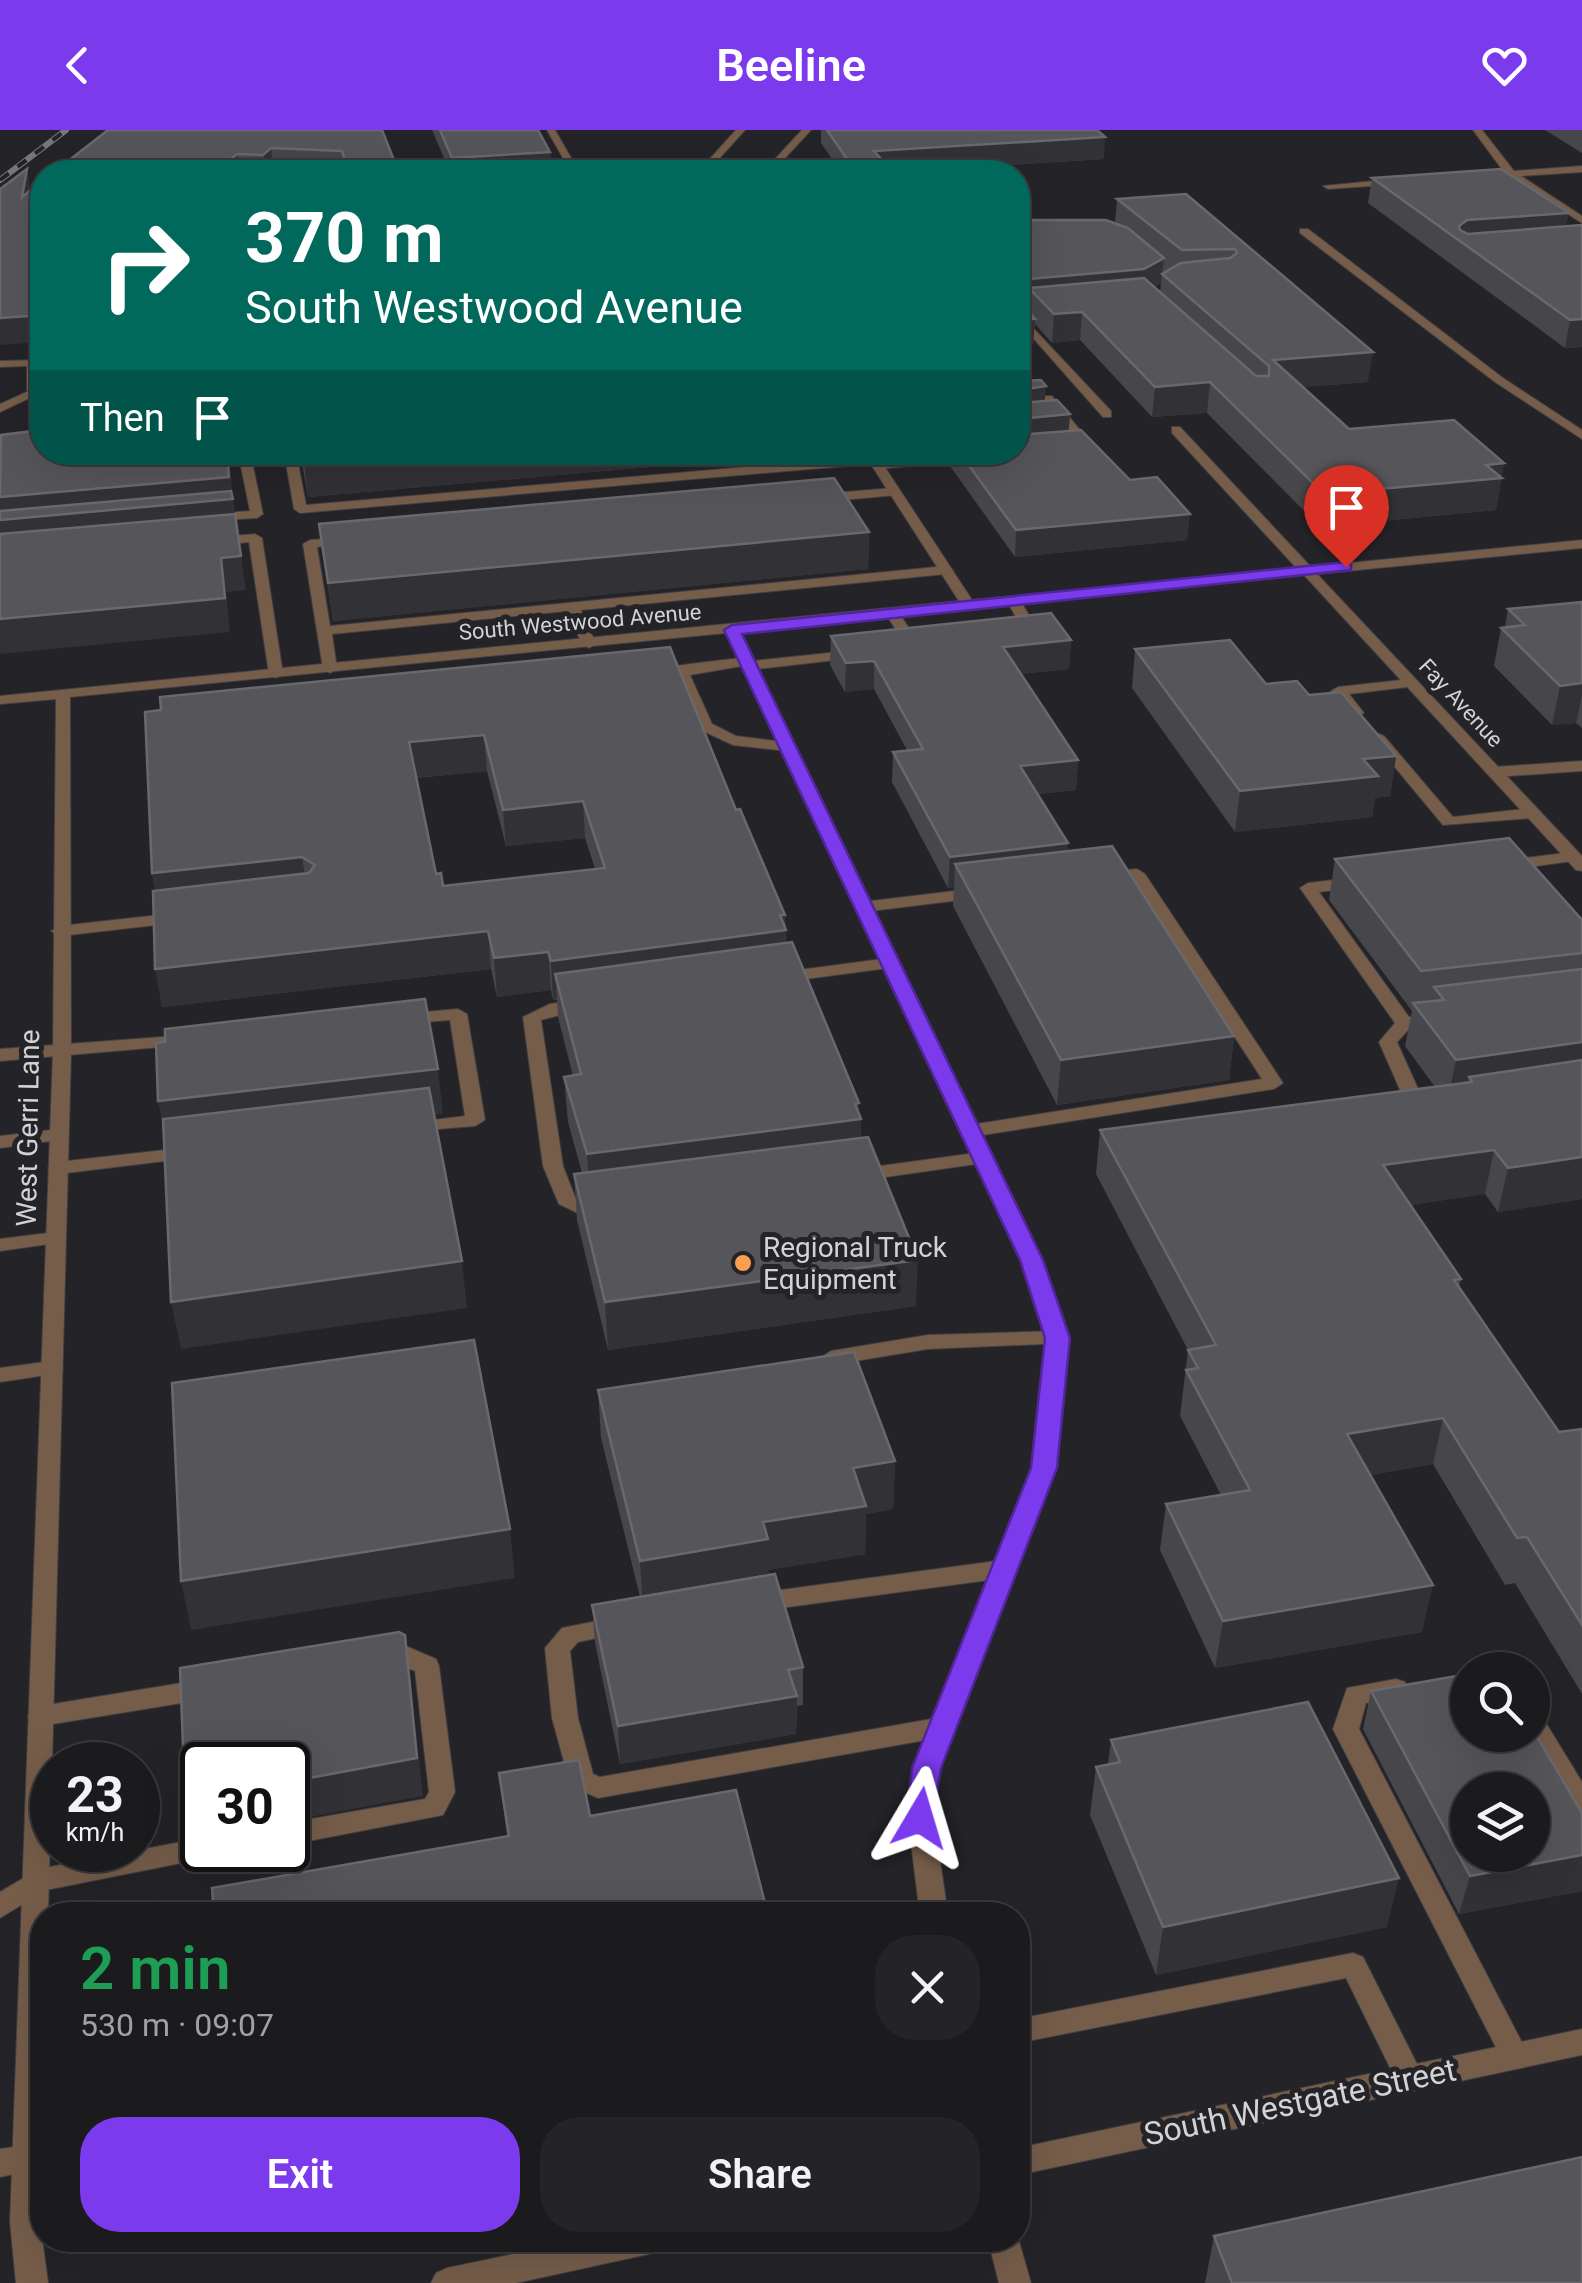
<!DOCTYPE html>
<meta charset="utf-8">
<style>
:root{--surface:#1b1a1d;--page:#242326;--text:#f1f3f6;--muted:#a0a1a4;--line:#39383b;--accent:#7c3aed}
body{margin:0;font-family:Roboto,sans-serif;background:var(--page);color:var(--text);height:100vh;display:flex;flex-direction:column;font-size:38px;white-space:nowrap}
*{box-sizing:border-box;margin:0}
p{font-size:32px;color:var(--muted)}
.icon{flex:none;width:55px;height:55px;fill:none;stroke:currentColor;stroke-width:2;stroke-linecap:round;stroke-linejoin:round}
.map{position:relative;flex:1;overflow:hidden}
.panel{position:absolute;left:30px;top:1772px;width:1000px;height:350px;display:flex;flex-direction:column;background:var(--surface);border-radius:40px;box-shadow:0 10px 40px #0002,0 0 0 2px var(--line)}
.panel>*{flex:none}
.top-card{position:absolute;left:30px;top:30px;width:1000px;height:305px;border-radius:40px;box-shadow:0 10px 40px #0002,0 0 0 2px var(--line);background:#00695c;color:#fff;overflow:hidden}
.buttons{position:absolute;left:1450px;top:1522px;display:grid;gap:20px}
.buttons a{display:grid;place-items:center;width:100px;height:100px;border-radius:50%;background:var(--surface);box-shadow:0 10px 40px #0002,0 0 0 2px var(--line);font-size:50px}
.speed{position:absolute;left:30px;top:1612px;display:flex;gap:20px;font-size:50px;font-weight:700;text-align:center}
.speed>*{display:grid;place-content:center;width:130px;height:130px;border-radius:50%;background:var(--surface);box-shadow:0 10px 40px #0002,0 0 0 2px var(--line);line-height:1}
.speed small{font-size:25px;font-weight:400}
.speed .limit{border:5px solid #111;border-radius:15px;background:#fff;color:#111}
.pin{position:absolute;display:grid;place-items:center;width:85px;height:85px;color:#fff;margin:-102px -42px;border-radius:50% 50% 50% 0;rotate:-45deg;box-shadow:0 0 10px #0007}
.pin .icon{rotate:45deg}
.me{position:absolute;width:110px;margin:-55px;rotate:7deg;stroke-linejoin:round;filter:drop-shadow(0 0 8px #0008)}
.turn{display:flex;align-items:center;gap:35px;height:210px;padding:0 50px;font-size:45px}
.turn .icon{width:130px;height:130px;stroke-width:2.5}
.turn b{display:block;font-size:70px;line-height:85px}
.then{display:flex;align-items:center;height:95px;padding:0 50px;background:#0003;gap:20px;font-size:38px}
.round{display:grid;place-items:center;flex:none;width:105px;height:105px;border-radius:40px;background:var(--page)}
.summary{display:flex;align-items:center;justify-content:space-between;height:170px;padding:0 50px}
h1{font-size:60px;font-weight:600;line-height:75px;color:#1e9e55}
.cta{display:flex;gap:20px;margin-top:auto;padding:20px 50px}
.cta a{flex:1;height:115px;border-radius:40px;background:var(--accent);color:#fff;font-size:40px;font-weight:600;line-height:115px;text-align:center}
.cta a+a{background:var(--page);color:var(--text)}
header{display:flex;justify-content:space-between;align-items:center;height:130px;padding:0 50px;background:var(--accent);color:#fff;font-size:45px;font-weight:600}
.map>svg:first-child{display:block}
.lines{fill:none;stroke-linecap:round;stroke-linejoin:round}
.service-casing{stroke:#403f43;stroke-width:2}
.minor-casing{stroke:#403f43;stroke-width:2}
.service{fill:#765d4a;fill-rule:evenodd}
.minor{fill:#765d4a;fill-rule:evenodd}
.rail-casing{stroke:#77767a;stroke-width:6}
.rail{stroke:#242327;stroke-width:4;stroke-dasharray:11;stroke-linecap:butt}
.wall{fill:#47464a;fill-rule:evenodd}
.shaded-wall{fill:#323136}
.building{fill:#565559;stroke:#69686d;stroke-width:2.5;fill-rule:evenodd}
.route{fill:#7c3aed;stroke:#51269a;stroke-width:2.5}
.poi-dot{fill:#fa9f4e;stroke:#242327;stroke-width:4}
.labels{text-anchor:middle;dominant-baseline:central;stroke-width:10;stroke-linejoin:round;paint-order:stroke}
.far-street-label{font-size:22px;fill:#d3d2d5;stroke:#242327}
.street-label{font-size:28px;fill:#d3d2d5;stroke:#242327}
.poi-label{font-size:28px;fill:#d3d2d5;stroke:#242327;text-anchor:start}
.near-street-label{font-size:32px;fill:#d3d2d5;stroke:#242327}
</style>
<header><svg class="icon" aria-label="back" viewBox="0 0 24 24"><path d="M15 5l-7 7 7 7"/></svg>Beeline<svg class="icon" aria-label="heart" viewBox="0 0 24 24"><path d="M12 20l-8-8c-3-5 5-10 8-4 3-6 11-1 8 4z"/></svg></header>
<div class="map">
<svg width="1582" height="2153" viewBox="0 0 1582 2153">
<rect width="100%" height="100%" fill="#242327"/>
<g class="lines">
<defs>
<g id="service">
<path d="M547 0H555L579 42H571Z"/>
<path d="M802 0H811L772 42H763Z"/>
<path d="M1300 99H1308L1503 248 1582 300V309L1495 252 1300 103Z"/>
<path d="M1018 182 1111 281V287H1103L1018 191Z"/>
<path d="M37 230 39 260 33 263 27 260V236L0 237V231Z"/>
<path d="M1052 266 1094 317V323H1086L1045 272 1018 273V266Z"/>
<path d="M1172 297H1180L1312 438V444H1302L1172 303Z"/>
<path d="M238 322H250L263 384 257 388 206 391V385L211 384 250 381Z"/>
<path d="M284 322H296L306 375 874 326 880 331 974 322 982 326 976 330 876 339 870 334 300 383 294 379Z"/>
<path d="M893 358 897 359V365L821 372 815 368 821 364Z"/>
<path d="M255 404 262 408 283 544 276 548 269 544 249 412 211 416 204 412 211 408Z"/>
<path d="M349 407 354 408V414L317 417 330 496 946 436 953 440 946 444 581 480 596 514 589 518 582 514 567 481 332 504 337 539 330 543 323 539 303 414 310 410Z"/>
<path d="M1013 466 1018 467 1041 505 1039 508 1029 509 1022 505 1025 502 1006 470Z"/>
<path d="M887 480H897L922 518 920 521H910L885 483Z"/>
<path d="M857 520 862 521V527L749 540 742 536 690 545 712 594 736 606 792 613V619L787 621 733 615 701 600 676 546H653L646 542C654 537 729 530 746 527L753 531Z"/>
<path d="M1411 549 1418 553 1416 556 1349 564 1364 583 1357 587 1352 586 1331 561 1338 557Z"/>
<path d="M1379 604 1384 606 1453 687 1533 678 1541 683 1533 688 1443 695 1374 612 1371 609Z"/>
<path d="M1582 631V641L1495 647 1487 642 1495 637Z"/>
<path d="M1574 722 1580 724V730L1507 740 1499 735 1507 730Z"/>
<path d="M1137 739 1145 744 1283 953 1274 959 970 1007 963 1005 960 1001 970 995 1262 949 1132 749 1107 752 1099 747 1107 742Z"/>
<path d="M1359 747 1365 748V756L1319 762 1409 887 1433 884 1442 889 1439 893 1410 898 1397 912 1419 961 1434 979 1431 983H1417L1401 962 1379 912 1395 893 1300 758 1308 753Z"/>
<path d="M979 758 985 759V767L863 782 855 777 863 772Z"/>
<path d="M177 783 183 784V792L60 806 51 801 60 796Z"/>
<path d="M890 828 899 833 896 837 783 852 774 847 783 842Z"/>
<path d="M581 869 590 874 587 878 541 890 563 1036 575 1067 589 1074 608 1075 611 1079 608 1083 586 1087 559 1074 543 1036 523 887 550 874Z"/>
<path d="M458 879 467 884 485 990 475 996 402 1002 399 998 402 994 465 986 450 890 402 894 393 889 402 884Z"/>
<path d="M189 905 198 910 195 914 0 931V919Z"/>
<path d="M59 999 69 1005 66 1009 0 1018V1006Z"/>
<path d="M191 1017 198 1019 201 1023 198 1027 58 1044 48 1038 58 1032Z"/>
<path d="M983 1022 990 1024 993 1028 990 1032 858 1051 848 1045 858 1039Z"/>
<path d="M56 1102 66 1108 63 1112 0 1121V1109Z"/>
<path d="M1058 1201 1069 1208 1066 1213 928 1219 831 1235 820 1228 831 1221 928 1205Z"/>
<path d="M52 1231 63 1238 60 1243 0 1252V1238Z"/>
<path d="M1004 1430 1012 1433 1016 1439 1012 1445 1004 1448 759 1481 750 1478 747 1472 750 1466 759 1463Z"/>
<path d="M617 1487 626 1490 629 1496 626 1502 578 1512 570 1521 578 1588 593 1644 600 1647 943 1587 952 1590 956 1597 952 1604 943 1607 598 1668 573 1657 569 1650 552 1588 545 1518 562 1498Z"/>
<path d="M408 1517 436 1529 439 1536 455 1662 443 1685 288 1715V1693L425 1669 429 1662 415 1541C401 1534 389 1541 374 1537L371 1530 374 1523Z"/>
<path d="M206 1549 215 1552 218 1559 215 1566 206 1569 41 1596 32 1593 28 1586 32 1579 41 1576Z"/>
<path d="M1396 1549 1405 1552 1408 1559 1405 1566 1366 1573 1359 1599 1529 1926 1525 1935 1515 1939 1505 1935 1333 1599 1347 1558Z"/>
<path d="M1532 1582 1541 1585 1582 1652V1685L1573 1681 1527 1605H1532Z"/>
<path d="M202 1708V1720H215L211 1727 46 1760 0 1788V1762L39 1739Z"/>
<path d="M1353 1823 1363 1827 1420 1940 1424 1949 1420 1958 1410 1962 1400 1958 1346 1848 1018 1913V1889Z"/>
<path d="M27 2015 38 2019 42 2029 38 2039 0 2047V2019Z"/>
</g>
<g id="minor">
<path d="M736 0H745L707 42H698Z"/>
<path d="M1473 0H1482L1514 41 1582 36V42L1521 46 1582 86V93L1509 47 1481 48V44L1504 42Z"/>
<path d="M1395 49 1398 54 1328 59 1323 56Z"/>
<path d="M42 255V262L0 282V274Z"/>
<path d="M863 322H875L972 470 1582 410V418L1317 444 1582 726V741L1576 740 1304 445 740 501 1041 1130 1069 1208 1055 1338 939 1638 934 1689 948 1785H920L908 1689 913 1638 1033 1338 1047 1208 1021 1130 726 503 70 567 71 922 48 1785H42L40 2092 48 2153H16L10 2092 53 922 56 569 0 574V566L959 471Z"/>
<path d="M1582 1899V1925L1018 2045V2018Z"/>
<path d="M1018 2108 1031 2153H999L988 2110Z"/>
<path d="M581 2110H664L660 2120 649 2124 516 2153H431L436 2143 447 2138Z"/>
</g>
</defs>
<use href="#service" class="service-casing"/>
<use href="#minor" class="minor-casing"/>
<use href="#service" class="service"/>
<use href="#minor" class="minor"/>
<defs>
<path id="rail" d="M0 50 66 0"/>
</defs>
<use href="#rail" class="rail-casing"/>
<use href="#rail" class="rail"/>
</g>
<g class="wall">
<path d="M382 0 394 30 395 42H54Z"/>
<path d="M432 0H538L550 22 551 42H450Z"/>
<path d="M821 0H1097L1104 29 893 42H841L821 13Z"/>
<path d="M1545 0H1582V23Z"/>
<path d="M1372 48 1566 96 1582 217 1565 218 1368 73Z"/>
<path d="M1186 64 1368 252 1302 257 1349 299 1504 333 1496 380 1320 397 1207 283 1152 287 1080 210 1052 213 1035 194 1033 214 1018 215V83L1024 90 1115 93 1117 69ZM1161 153 1160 162 1154 157Z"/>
<path d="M1030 237 1029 250 1045 271 1070 284 1068 301 1187 410 1015 427 950 336 951 322H1018Z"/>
<path d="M300 322H799V324L308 367Z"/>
<path d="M319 394 869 402 868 439 333 491Z"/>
<path d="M1582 472V598L1576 593 1552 595 1494 536 1501 498 1505 497 1508 479Z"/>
<path d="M831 506 1071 510 1069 539 1020 544 1078 630 1076 660 1038 664 1067 721 1234 906 1229 950 1057 975 953 776 954 757 948 758 892 652 893 622 907 620 874 559 845 562 830 535Z"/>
<path d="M670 517 736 680 785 785 786 812 861 989V1008L916 1176 608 1220 577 1090 574 1044 582 1043 568 992 564 947 573 946 558 887 557 870H553L551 860 497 867 491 839 162 877 155 760 152 743ZM487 641 506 716 585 708 595 739 443 756 436 744 416 648Z"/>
<path d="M1135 519 1309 565 1396 626 1390 666 1375 668 1372 687 1235 702 1132 558Z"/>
<path d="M1335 729 1582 790V1069L1498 1082 1485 1064 1410 1075 1461 1149 1459 1158 1559 1302 1582 1299V1564L1515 1453 1505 1455 1433 1334 1370 1345 1422 1502 1215 1538 1160 1420 1166 1374 1221 1365 1180 1286 1188 1220 1096 1044 1100 1000 1435 957 1405 916 1412 881 1329 770Z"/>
<path d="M598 1260 895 1331 893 1379 866 1384 865 1424 768 1440 769 1445 803 1537V1575L797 1576 796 1604 620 1634 595 1513 592 1475 640 1467 601 1308Z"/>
<path d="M1371 1561 1582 1683V1761L1459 1784 1363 1599Z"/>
<path d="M1111 1610 1387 1797 1156 1845 1090 1685 1096 1637 1108 1634Z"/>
<path d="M499 1643 590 1686 507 1706Z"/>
<path d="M1214 2106 1582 2153H1205Z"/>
</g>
<g class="shaded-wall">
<path d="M1105 7 1104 29 887 42 874 21Z"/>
<path d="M271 18 274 42H266L263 25Z"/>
<path d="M550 22 551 42H453L452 28Z"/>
<path d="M237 24 240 42H216Z"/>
<path d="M394 30 395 42H347L346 33Z"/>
<path d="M27 39 31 64 22 67Z"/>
<path d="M1569 83 1564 109 1466 116 1459 96 1467 90Z"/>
<path d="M1164 128 1161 153 1142 164 1029 158 1028 173 1018 174V150Z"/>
<path d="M1082 182 1080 210 1052 213 1054 184Z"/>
<path d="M42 185V212L0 215V188Z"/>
<path d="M1035 189 1033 214 1018 215V190Z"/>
<path d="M1582 189V217L1565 218 1570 190Z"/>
<path d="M1373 222 1368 252 1269 260 1273 230Z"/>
<path d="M1030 237 1028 259 1046 256 1044 283 1018 286V238Z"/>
<path d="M1210 252 1207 283 1152 287 1155 257Z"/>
<path d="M1070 284 1068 311 1018 316V289Z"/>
<path d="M228 322 237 402 0 423V367Z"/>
<path d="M417 322H799V324L308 367 304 332Z"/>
<path d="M1504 333 1496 380 1320 397 1324 364 1486 335Z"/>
<path d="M1190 384 1187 410 1015 427 1016 400Z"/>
<path d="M869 402 868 439 333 491 328 453Z"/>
<path d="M241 426 246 460 226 462 230 502 0 524V489L221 428Z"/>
<path d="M1071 510 1069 539 1001 546 1003 517Z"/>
<path d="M874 531V559L845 562 846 533Z"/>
<path d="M1582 553V566L1576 593 1552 595 1560 556Z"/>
<path d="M484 605 487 641 413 648 409 612Z"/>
<path d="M1396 626 1390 666 1375 668 1372 687 1235 702 1240 661 1363 629Z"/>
<path d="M1078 630 1076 660 1018 666 1020 636Z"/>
<path d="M583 671 585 708 506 716 503 680Z"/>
<path d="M1068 713 1066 744 955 734 954 757 948 758 950 727Z"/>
<path d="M302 727 308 764 159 781 152 743Z"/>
<path d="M785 785 786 838 555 844 557 869 553 870 551 831Z"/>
<path d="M488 801 491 839 162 877 155 839Z"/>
<path d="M548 822 551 860 497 867 494 828Z"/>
<path d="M1234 906 1229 950 1057 975 1061 930Z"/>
<path d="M1582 912V951L1472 952 1469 947 1464 971 1447 973 1456 930Z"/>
<path d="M438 939 443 984 167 1017 158 971Z"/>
<path d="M859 973V989H861L860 1034 590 1070 587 1024Z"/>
<path d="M1494 1020 1485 1064 1375 1080 1383 1035Z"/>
<path d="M1582 1027V1069L1498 1082 1508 1038Z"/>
<path d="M918 1130 916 1176 608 1220 605 1172Z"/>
<path d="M462 1131 467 1178 181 1219 171 1172Z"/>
<path d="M1443 1288 1433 1334 1338 1350 1347 1304Z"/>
<path d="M895 1331 893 1379 866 1384 865 1424 768 1440 769 1457 643 1480 640 1431 763 1392 853 1338Z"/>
<path d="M510 1399 515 1448 191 1500 181 1451Z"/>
<path d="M1433 1455 1422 1502 1215 1538 1223 1491Z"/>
<path d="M405 1505 423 1666 288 1691V1652Z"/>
<path d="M797 1566 796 1604 620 1634 618 1596Z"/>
<path d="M202 1639V1678L193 1680 184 1643Z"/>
<path d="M1582 1725V1761L1459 1784 1470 1746Z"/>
<path d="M1399 1748 1387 1797 1156 1845 1163 1797Z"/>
</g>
<g class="building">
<path d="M108 0H382L394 30 346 33 342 21 271 18 263 25 237 24 216 42H54Z"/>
<path d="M440 0H538L550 22 452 28Z"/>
<path d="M827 0H1097L1105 7 874 21 893 42H856Z"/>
<path d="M27 39 22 67 42 51V185L0 188V59Z"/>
<path d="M1501 39 1569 83 1467 90 1459 96 1460 100 1468 104 1582 95V189L1570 190 1372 48Z"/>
<path d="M1186 64 1373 222 1273 230 1349 299 1454 290 1504 333 1486 335 1502 348 1324 364 1210 252 1155 257 1082 182 1054 184 1029 158 1144 148 1256 246H1269V236L1162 144 1181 133 1230 128 1237 123 1235 119 1182 120 1117 69Z"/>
<path d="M1018 83 1024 90H1106L1128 98 1164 128 1144 139 1018 150Z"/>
<path d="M1018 170 1035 189 1018 190Z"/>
<path d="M1018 223 1030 237 1018 238Z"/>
<path d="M1041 250 1046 256 1019 260 1018 264V251Z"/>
<path d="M1057 270 1070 284 1018 289V271L1020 273Z"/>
<path d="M42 300V322H227L229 347 0 367 1 305Z"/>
<path d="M1081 300 1130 350 1157 347 1190 384 1016 400 959 322H1018V305Z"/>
<path d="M302 322H417L304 332Z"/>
<path d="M834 348 869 402 328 453 319 394Z"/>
<path d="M231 361 233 369 0 390V381Z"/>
<path d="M235 384 241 426 221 428 225 468 0 489V404Z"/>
<path d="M1582 472V553L1560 556 1501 498 1525 495 1508 479Z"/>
<path d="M1051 483 1071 510 1003 517 1078 630 1020 636 1068 713 950 727 893 622 923 619 874 531 846 533 831 506Z"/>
<path d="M1230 510 1266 554 1297 551 1309 565 1341 562 1396 626 1363 629 1378 646 1240 661 1135 519Z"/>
<path d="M670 517 736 680 740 679 785 785H780L786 800 551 831 548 822 494 828 488 801 155 839 153 761 309 743 315 735 302 727 152 743 145 582 161 580 160 567ZM484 605 503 680 583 671 605 738 443 756 441 743 436 744 409 612Z"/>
<path d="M1509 708 1582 790V823L1421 841 1335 729Z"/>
<path d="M1112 716 1234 906 1061 930 955 734Z"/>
<path d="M792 812 859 973 855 974 861 989 587 1024 564 947 581 944 555 844Z"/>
<path d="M1582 839V912L1456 930 1413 873 1444 870 1434 857Z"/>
<path d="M425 869 438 939 158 971 156 913 165 912V899Z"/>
<path d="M1582 930V1027L1508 1038 1494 1020 1383 1035 1461 1149 1454 1150 1559 1302 1582 1299V1495L1527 1407 1517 1408 1443 1288 1347 1304 1433 1455 1223 1491 1166 1374 1250 1360 1186 1240 1198 1238 1188 1220 1216 1215 1100 1000 1472 952 1469 947Z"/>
<path d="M429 958 462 1131 171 1172 163 989Z"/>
<path d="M868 1007 918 1130 605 1172 574 1044Z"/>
<path d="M474 1210 510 1399 181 1451 172 1253Z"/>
<path d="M854 1222 895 1331 853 1338 866 1376 763 1392 768 1409 640 1431 598 1260Z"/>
<path d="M775 1444 803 1537 788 1540 797 1566 618 1596 592 1475Z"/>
<path d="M399 1502 405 1505 417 1628 288 1652V1635H202V1639L184 1643 180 1538Z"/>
<path d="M1468 1544V1605H1532V1598L1582 1683V1725L1470 1746 1371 1561ZM1468 1660H1532V1725H1468Z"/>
<path d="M1308 1572 1399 1748 1163 1797 1096 1637 1120 1632 1111 1610Z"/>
<path d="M579 1630 590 1686 736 1660 768 1785H214L212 1758 509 1706 499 1643Z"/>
<path d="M1582 2027V2153H1232L1214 2106Z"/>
</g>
<path class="route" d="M1346 432 1351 434V440L742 504 1043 1130 1070 1208 1057 1338 941 1638 931 1697 920 1701 910 1697 906 1688 912 1638 1031 1338 1045 1208 1020 1130 724 500 732 495Z"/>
<circle class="poi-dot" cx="743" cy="1133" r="10"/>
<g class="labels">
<g class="far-street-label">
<text transform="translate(580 492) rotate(-5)">South Westwood Avenue</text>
<text transform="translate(1461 573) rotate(47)">Fay Avenue</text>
</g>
<g class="street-label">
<text transform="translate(28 998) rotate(-89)">West Gerri Lane</text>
</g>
<g class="poi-label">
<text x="763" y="1117">Regional Truck<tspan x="763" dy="32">Equipment</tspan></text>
</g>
<g class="near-street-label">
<text transform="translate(1300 1972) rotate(-12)">South Westgate Street</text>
</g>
</g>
</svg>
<div class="buttons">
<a><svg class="icon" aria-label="search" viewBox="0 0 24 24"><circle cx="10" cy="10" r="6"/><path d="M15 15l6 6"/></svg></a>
<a><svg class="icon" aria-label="layers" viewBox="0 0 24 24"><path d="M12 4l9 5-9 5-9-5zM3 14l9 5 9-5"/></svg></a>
</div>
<div class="speed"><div>23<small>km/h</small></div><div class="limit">30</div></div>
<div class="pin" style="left:1346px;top:437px;background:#d93025"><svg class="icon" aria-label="arrive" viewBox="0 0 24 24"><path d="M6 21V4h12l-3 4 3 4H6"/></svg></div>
<svg class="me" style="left:920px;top:1688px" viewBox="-20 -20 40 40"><path d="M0-17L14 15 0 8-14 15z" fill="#7c3aed" stroke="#fff" stroke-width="4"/></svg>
<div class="top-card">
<div class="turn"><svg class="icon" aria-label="right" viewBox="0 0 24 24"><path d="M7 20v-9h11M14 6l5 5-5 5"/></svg><div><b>370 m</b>South Westwood Avenue</div></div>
<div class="then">Then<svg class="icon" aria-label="arrive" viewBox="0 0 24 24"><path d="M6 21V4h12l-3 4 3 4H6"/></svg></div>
</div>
<section class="panel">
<div class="summary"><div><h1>2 min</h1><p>530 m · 09:07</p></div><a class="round"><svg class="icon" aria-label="close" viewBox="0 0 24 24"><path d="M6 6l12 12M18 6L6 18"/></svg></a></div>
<div class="cta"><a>Exit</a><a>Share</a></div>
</section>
</div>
